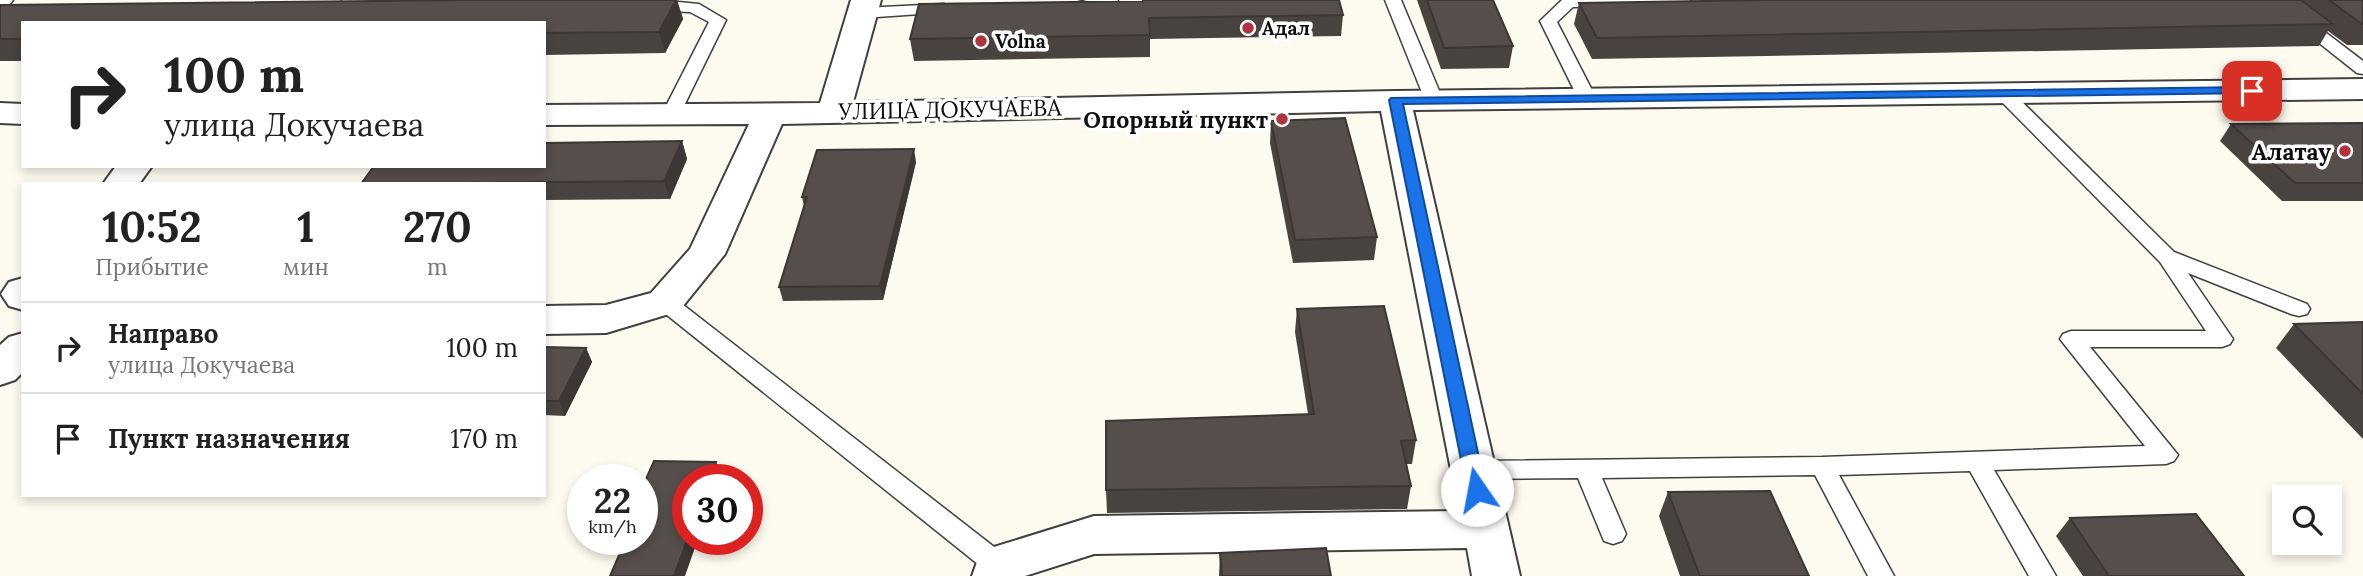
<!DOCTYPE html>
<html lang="ru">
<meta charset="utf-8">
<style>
:root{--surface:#fff;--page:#f2f2f2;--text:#222;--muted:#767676;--line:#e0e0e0}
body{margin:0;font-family:Lora,serif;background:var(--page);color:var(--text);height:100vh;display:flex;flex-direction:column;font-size:26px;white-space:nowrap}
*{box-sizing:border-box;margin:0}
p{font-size:23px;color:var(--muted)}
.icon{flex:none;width:38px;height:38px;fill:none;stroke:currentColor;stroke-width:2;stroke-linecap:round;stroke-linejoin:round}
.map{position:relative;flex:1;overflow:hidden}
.side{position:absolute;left:21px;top:182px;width:525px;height:315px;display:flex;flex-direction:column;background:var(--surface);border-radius:0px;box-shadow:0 4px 10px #0003}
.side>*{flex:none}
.top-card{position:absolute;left:21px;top:21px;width:525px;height:147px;border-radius:0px;box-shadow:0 4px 10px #0003;background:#fff;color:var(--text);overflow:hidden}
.buttons{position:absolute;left:2272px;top:485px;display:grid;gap:14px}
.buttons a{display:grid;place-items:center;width:70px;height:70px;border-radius:0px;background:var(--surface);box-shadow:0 4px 10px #0003;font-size:35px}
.speed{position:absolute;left:567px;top:464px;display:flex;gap:14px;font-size:35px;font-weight:700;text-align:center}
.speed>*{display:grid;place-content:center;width:91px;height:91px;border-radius:50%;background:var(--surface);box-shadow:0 4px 10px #0003;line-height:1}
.speed small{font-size:18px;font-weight:400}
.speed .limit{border:10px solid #d22;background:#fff;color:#111}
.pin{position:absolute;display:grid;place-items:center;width:60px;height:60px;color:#fff;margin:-30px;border-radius:14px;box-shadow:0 4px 10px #0006}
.me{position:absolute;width:77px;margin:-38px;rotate:348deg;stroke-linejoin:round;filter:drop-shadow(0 0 5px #0008)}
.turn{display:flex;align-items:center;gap:24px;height:147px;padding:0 28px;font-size:32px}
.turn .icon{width:91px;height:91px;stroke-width:2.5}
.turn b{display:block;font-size:49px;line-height:60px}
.eta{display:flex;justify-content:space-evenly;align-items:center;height:119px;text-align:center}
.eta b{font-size:42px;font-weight:700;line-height:49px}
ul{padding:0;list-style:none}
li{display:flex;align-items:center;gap:21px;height:91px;padding:0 28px;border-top:2px solid var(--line)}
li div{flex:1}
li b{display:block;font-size:26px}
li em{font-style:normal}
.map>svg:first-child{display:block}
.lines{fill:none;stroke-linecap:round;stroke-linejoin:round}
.lane-casing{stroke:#404040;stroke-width:3}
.street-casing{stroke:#404040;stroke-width:4}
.lane{fill:#fff;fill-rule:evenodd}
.street{fill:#fff;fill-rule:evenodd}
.wall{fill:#494340}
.shaded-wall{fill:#3c3734}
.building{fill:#554e4b;stroke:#3c3734;stroke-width:2}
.route{fill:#1a73e8;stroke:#114b97;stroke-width:2}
.poi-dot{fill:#af343f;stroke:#fff;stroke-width:2.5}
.labels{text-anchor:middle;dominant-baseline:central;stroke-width:7;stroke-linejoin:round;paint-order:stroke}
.far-poi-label{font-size:19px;font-weight:bold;fill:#0d0d0d;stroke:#fff;text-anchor:start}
.street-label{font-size:23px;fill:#0d0d0d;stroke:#fff}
.poi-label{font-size:23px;font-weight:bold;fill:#0d0d0d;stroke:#fff;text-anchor:end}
</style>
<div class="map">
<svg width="2363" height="576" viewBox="0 0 2363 576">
<rect width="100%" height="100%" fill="#fdfaef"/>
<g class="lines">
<defs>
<g id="lane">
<path d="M0 0H13L6 9 0 11Z"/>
<path d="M342 0H422L414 5 349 7 343 5Z"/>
<path d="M658 0 699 4 726 20 680 114 671 119 662 114 709 22 690 12 661 11Z"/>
<path d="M1087 0H1118L1116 3 1077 12 1069 7 1071 4Z"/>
<path d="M1385 0H1401L1443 100 1440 104 1434 105 1425 100Z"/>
<path d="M1562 0H1691L1683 5 1573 7 1557 22 1596 98 1587 103 1578 98 1540 21Z"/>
<path d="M2265 0H2283L2363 61V74L2357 73Z"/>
<path d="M944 4 952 9 950 12 862 18 854 13 862 8Z"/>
<path d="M2004 89 2010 90 2174 252 2307 304 2310 309 2307 314 2299 316 2291 314 2188 273 2233 339 2230 344 2222 347H2090L2178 455 2174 461 2166 464 1994 470 2056 576H2029L1970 471 1839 475 1894 576H1868L1815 475 1602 478 1626 534 1622 541 1613 544 1604 541 1578 478 1472 479 1463 477 1460 470 1463 463 1472 461 1822 457 2145 446 2060 339 2063 334 2071 331H2206L2160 262 1998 98 1995 94Z"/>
<path d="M665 295 673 297 1007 557 1011 565 1007 573 998 576 989 573 657 307 654 302 657 297Z"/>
</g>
<g id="street">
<path d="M851 0H881L853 102 1395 91 2363 79V99L1413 110 1520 576H1472L1467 548 1094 554 1025 576H972L981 551 1094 516 1459 511 1381 111 782 124 725 254 679 311 606 333 544 334V306L606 305 651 293 690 249 749 124 544 125V105L820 103Z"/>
<path d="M0 103 23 104V124L0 123Z"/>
<path d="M116 166H152L139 184H103Z"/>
<path d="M23 278V310L9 306 1 294 9 282Z"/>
<path d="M23 333V372L15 380 0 385V345L9 337Z"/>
</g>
</defs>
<use href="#lane" class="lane-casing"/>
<use href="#street" class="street-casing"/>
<use href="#lane" class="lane"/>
<use href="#street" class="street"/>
</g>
<g class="wall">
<path d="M466 0H677L683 19 665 53 544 55V23H23V61H0V5Z"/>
<path d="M1417 0H1493L1513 46 1509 68 1441 69Z"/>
<path d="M2302 0H2363V45H2347L2328 31 2319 46 1592 59 1574 24 1579 3 2307 5Z"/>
<path d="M919 4 1343 15 1341 36 1150 39V57L914 61 910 39Z"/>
<path d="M1271 121 1377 237 1374 260 1293 263 1270 143Z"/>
<path d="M2363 123V201H2282L2220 141 2231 124Z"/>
<path d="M682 141 687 159 670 199 544 200V184H361Z"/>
<path d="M916 162 883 300 783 301 779 287 804 206 802 197Z"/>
<path d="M1297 309 1416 440 1412 464H1406L1411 486 1407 509 1107 513 1106 490 1308 414 1295 332Z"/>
<path d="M2363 322V439L2276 348 2294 324Z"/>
<path d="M544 347 586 348 592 362 565 416 544 415Z"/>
<path d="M1668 492 1809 576H1680L1659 516Z"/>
<path d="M2070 518 2244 576H2083L2056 536Z"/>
<path d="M1220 553 1331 576H1219Z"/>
</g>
<g class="shaded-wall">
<path d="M676 0H677L683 19 665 53 659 32Z"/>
<path d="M682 141 687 159 670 199 664 181Z"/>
<path d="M914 149 916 162 883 300 880 286Z"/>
<path d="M586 348 592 362 565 416 559 401Z"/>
<path d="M716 462 721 476 720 480H709Z"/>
<path d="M688 539H698L685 576H674Z"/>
</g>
<g class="building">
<path d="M466 0H676L659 32 544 33V23H23V39H0V5Z"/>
<path d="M1143 0H1339L1343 15 1149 18 1150 35 910 39 919 4 1143 1Z"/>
<path d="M1427 0H1493L1513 46 1444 48Z"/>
<path d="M1765 0H2301L2333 24 1597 38 1579 3Z"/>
<path d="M2329 0H2363V24H2362Z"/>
<path d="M1345 118 1377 237 1295 240 1271 121Z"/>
<path d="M2363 123V183H2295L2231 124Z"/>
<path d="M682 141 664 181 361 184 374 166H544V143Z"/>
<path d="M914 149 880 286 779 287 807 197H802L817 150Z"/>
<path d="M1384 306 1416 440 1401 441 1411 486 1106 490V421L1314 414 1297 309Z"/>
<path d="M2363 322V394L2294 324Z"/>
<path d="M544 347 586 348 559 401H544Z"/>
<path d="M654 461 716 462 709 480H688V538L674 576H610L626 539H642V488Z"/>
<path d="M1770 491 1809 576H1700L1668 492Z"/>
<path d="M2196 514 2244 576H2109L2070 518Z"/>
<path d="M1326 548 1331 576H1222L1220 553Z"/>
</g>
<path class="route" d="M2252 87 2259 91 2257 93 1403 104 1486 490 1483 495 1477 497 1470 495 1467 490 1389 100 1391 98Z"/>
<g class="poi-dot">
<circle cx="1248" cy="28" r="7"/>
<circle cx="981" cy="41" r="7"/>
<circle cx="1282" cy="119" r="7"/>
<circle cx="2345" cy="151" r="7"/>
</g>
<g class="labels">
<g class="far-poi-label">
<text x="1262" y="28">Адал</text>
<text x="995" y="41">Volna</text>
</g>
<g class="street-label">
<text transform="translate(950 109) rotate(-1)">УЛИЦА ДОКУЧАЕВА</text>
</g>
<g class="poi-label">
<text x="1268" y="119">Опорный пункт</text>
<text x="2331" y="151">Алатау</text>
</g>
</g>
</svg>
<div class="buttons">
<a><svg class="icon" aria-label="search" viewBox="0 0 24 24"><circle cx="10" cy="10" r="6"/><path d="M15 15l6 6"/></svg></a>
</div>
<div class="speed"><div>22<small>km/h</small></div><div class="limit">30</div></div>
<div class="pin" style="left:2252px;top:91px;background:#d93025"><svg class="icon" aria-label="arrive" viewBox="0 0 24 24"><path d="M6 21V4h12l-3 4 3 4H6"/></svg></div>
<svg class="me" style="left:1477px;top:490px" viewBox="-20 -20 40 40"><circle r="19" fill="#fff"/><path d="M0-13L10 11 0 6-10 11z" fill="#1a73e8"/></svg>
<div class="top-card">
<div class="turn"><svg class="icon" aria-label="right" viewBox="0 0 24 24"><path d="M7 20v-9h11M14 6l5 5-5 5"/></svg><div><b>100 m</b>улица Докучаева</div></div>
</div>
<section class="side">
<div class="eta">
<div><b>10:52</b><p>Прибытие</p></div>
<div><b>1</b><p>мин</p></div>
<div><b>270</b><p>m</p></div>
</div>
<ul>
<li><svg class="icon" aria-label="right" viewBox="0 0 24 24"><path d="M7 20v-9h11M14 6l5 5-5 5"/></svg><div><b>Направо</b><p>улица Докучаева</p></div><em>100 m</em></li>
<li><svg class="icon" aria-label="arrive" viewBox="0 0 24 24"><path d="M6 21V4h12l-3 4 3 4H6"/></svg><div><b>Пункт назначения</b></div><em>170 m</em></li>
</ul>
</section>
</div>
